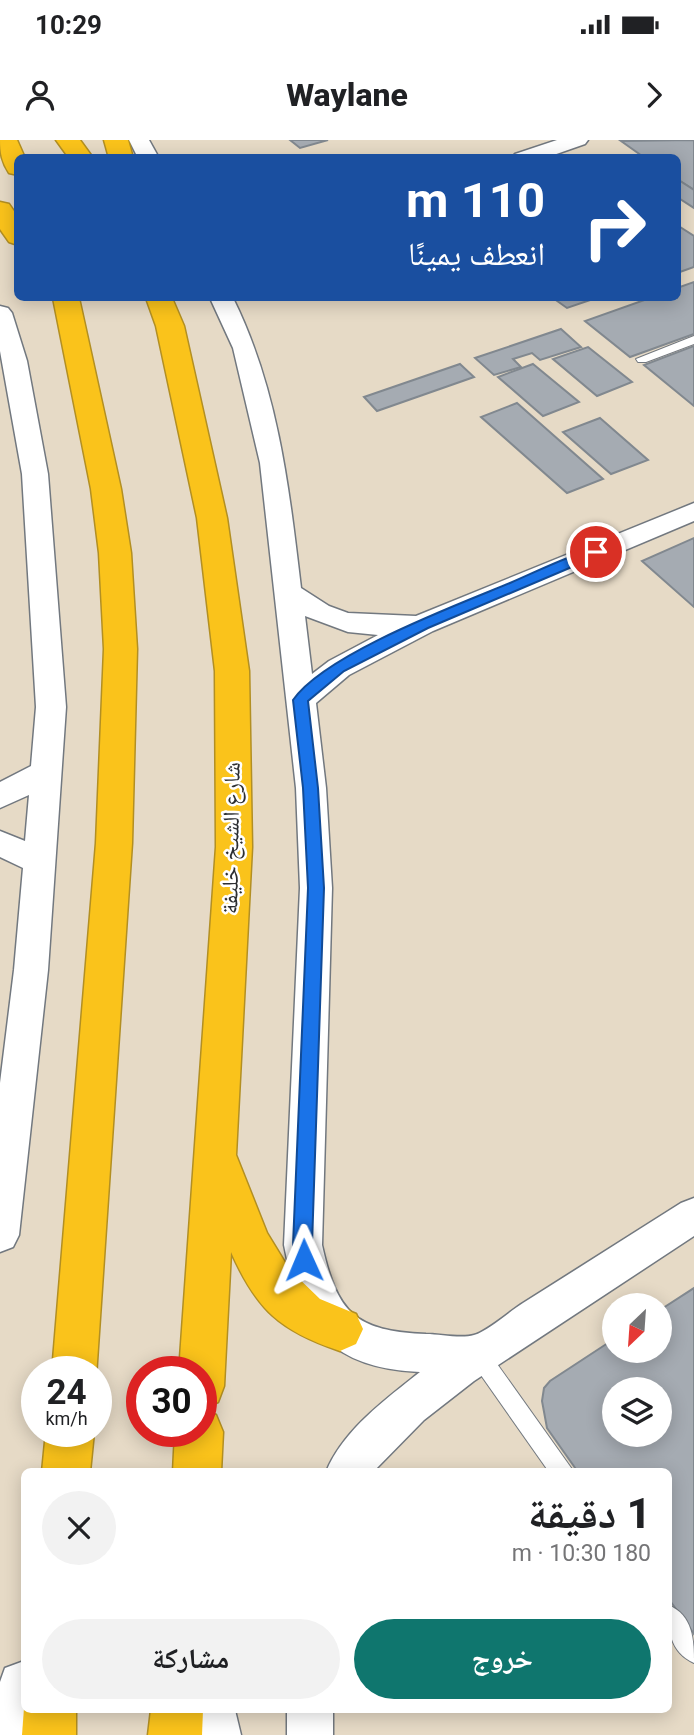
<!DOCTYPE html>
<html lang="ar">
<meta charset="utf-8">
<style>
:root{--surface:#fff;--page:#f2f2f2;--text:#202124;--muted:#757577;--accent:#0f766e}
body{margin:0;font-family:Roboto,"Noto Naskh Arabic",sans-serif;background:var(--page);color:var(--text);direction:rtl;height:100vh;display:flex;flex-direction:column;font-size:26px;white-space:nowrap}
*{box-sizing:border-box;margin:0}
p{font-size:23px;color:var(--muted)}
.icon{flex:none;width:38px;height:38px;fill:none;stroke:currentColor;stroke-width:2;stroke-linecap:round;stroke-linejoin:round}
.map{position:relative;flex:1;overflow:hidden;direction:ltr}
.side{position:absolute;left:21px;top:1328px;width:651px;height:245px;display:flex;flex-direction:column;background:var(--surface);border-radius:10px;box-shadow:0 4px 18px #0003;direction:rtl}
.side>*{flex:none}
.hud{position:absolute;left:14px;top:14px;width:667px;height:147px;border-radius:10px;box-shadow:0 4px 18px #0003;direction:rtl;background:#1a4fa0;color:#fff;overflow:hidden}
.needle{width:46px;rotate:205deg}
.tools{position:absolute;left:602px;top:1153px;display:grid;gap:14px}
.tools a{display:grid;place-items:center;width:70px;height:70px;border-radius:50%;background:var(--surface);box-shadow:0 4px 18px #0003;font-size:35px}
.speed{position:absolute;left:21px;top:1216px;display:flex;gap:14px;font-size:35px;font-weight:700;text-align:center}
.speed>*{display:grid;place-content:center;width:91px;height:91px;border-radius:50%;background:var(--surface);box-shadow:0 4px 18px #0003;line-height:1}
.speed small{font-size:18px;font-weight:400}
.speed .limit{border:10px solid #d22;background:#fff;color:#111}
.pin{position:absolute;display:grid;place-items:center;width:60px;height:60px;color:#fff;margin:-30px;border:4px solid #fff;border-radius:50%;box-shadow:0 2px 7px #0007}
.me{position:absolute;width:77px;margin:-38px;rotate:359deg;stroke-linejoin:round;filter:drop-shadow(0 0 5px #0008)}
.turn{display:flex;align-items:center;gap:24px;height:147px;padding:0 21px;font-size:32px}
.turn .icon{width:91px;height:91px;stroke-width:2.5}
.turn b{display:block;font-size:49px;line-height:60px}
.round{display:grid;place-items:center;flex:none;width:74px;height:74px;border-radius:37px;background:var(--page)}
.headline{display:flex;align-items:center;justify-content:space-between;height:119px;padding:0 21px}
h1{font-size:42px;font-weight:800;line-height:52px}
.action{display:flex;gap:14px;margin-top:auto;padding:14px 21px}
.action a{flex:1;height:80px;border-radius:42px;background:var(--accent);color:#fff;font-size:28px;font-weight:800;line-height:80px;text-align:center}
.action a+a{background:var(--page);color:var(--text)}
.status{display:flex;justify-content:space-between;align-items:center;height:49px;padding:0 35px;background:var(--surface);direction:ltr}
.status svg{height:19px;fill:currentColor}
header{display:flex;justify-content:space-between;align-items:center;height:91px;padding:0 21px;background:var(--surface);font-size:32px;font-weight:800}
.map>svg:first-child{display:block}
.industrial{fill:#e6dac6;fill-rule:evenodd}
.building{fill:#a5abb2;stroke:#81888f;stroke-width:2;fill-rule:evenodd}
.lines{fill:none;stroke-linecap:round;stroke-linejoin:round}
.lane-casing{stroke:#72787f;stroke-width:2}
.street-casing{stroke:#72787f;stroke-width:3}
.secondary-casing{stroke:#72787f;stroke-width:3}
.highway-casing{stroke:#b28f23;stroke-width:3}
.lane{fill:#fff;fill-rule:evenodd}
.street{fill:#fff;fill-rule:evenodd}
.secondary{fill:#fff;fill-rule:evenodd}
.highway{fill:#fac31b;fill-rule:evenodd}
.route{fill:#1a73e8;stroke:#114b97;stroke-width:2}
.labels{text-anchor:middle;dominant-baseline:central;stroke-width:5;stroke-linejoin:round;paint-order:stroke}
.street-label{font-size:23px;fill:#2d2f32;stroke:#fff}
</style>
<div class="status"><b>10:29</b><svg viewBox="0 0 49 12"><path d="M0 12V9h3v3zM5 12V6h3v6zM10 12V3h3v9zM15 12V0h3v12zM26 1h20v11H26zM47 4h2v5h-2z"/></svg></div>
<header><svg class="icon" aria-label="forward" viewBox="0 0 24 24"><path d="M9 5l7 7-7 7"/></svg>Waylane<svg class="icon" aria-label="person" viewBox="0 0 24 24"><circle cx="12" cy="8" r="4"/><path d="M4 21q1-7 8-7t8 7"/></svg></header>
<div class="map">
<svg width="694" height="1595" viewBox="0 0 694 1595">
<rect width="100%" height="100%" fill="#dfe6ee"/>
<path class="industrial" d="M0 0H694V1595H0ZM18 18H677V158H18ZM614 1166H660V1211H614ZM37 1232H96V1292H37ZM142 1232H201V1292H142ZM614 1250H660V1295H614ZM24 1332H668V1570H24Z"/>
<g class="building">
<path d="M290 0H328L300 8Z"/>
<path d="M694 0V50L677 39V18H645L621 1Z"/>
<path d="M677 39 694 50V68L677 57Z"/>
<path d="M677 85 694 96V127L677 133Z"/>
<path d="M694 142V194L630 217 585 181 650 158H677V148Z"/>
<path d="M553 158H596L567 168Z"/>
<path d="M561 189 581 207 540 220 532 213 513 219 521 227 494 235 475 218Z"/>
<path d="M694 206V266L644 225Z"/>
<path d="M588 207 632 242 597 256 553 219Z"/>
<path d="M460 224 474 237 377 271 364 257Z"/>
<path d="M533 224 579 262 543 276 498 237Z"/>
<path d="M517 263 603 339 567 353 481 277Z"/>
<path d="M600 278 648 320 611 334 563 292Z"/>
<path d="M694 398V467L642 421Z"/>
<path d="M694 1148V1494L668 1458V1332H578L547 1288 542 1261 544 1248 550 1241 614 1199V1211H660V1170ZM614 1250H660V1295H614Z"/>
</g>
<g class="lines">
<defs>
<g id="lane">
<path d="M694 196V204L646 222H638L636 219Z"/>
<path d="M478 1204 485 1207 574 1332H549L471 1221 467 1214 471 1207Z"/>
<path d="M668 1465C693 1475 694 1500 694 1523 669 1512 668 1488 668 1465Z"/>
</g>
<g id="street">
<path d="M129 0H149L159 18H138Z"/>
<path d="M557 0H588L585 4 545 18H512L515 14Z"/>
<path d="M210 158H233C278 249 289 347 301 448L329 466 348 473 416 476 694 363V381L433 491 349 535 316 563 326 648 332 748 322 1105C337 1173 355 1191 426 1194 440 1194 461 1199 474 1195 488 1191 510 1171 523 1163 576 1130 628 1096 681 1063L694 1058V1096L474 1241 424 1280 373 1332H326C343 1290 386 1259 420 1232 331 1228 300 1188 284 1105L300 748 296 648 260 323 233 208ZM305 476 348 492 378 495 329 521 312 534Z"/>
<path d="M0 166 8 168 12 173 27 221 48 334 66 567 48 830 19 1095 13 1107 0 1112V943L14 830 23 728 0 717V691L25 701 29 655 0 668V642L31 626 36 567 22 334 0 211Z"/>
<rect x="287" y="1570" width="46" height="25"/>
</g>
<g id="secondary">
<path d="M24 1521V1570H46L41 1595H0V1542L5 1528Z"/>
<path d="M183 1570H235L241 1595H187Z"/>
</g>
<g id="highway">
<path d="M0 0H17L25 18H18V35L9 33C2 22 0 13 0 0Z"/>
<path d="M56 0H80L93 18H69Z"/>
<path d="M104 0H128L133 18H109Z"/>
<path d="M0 62 9 64 18 77V105L9 102 0 89Z"/>
<path d="M53 158H79L121 349 131 413 137 509 132 703 96 1237V1232H52L96 703 104 509 99 413 91 349Z"/>
<path d="M146 158H172L184 186 227 378 249 531 252 707 236 1015 267 1093 289 1129 320 1159 356 1174 363 1189 356 1204 340 1211C280 1191 257 1170 231 1112L224 1246 218 1262 201 1269V1232H179L216 707 215 531 197 378 156 186Z"/>
<path d="M201 1269 216 1275 223 1292 221 1332H173L175 1292H201Z"/>
<path d="M46 1292H94L90 1332H42Z"/>
<path d="M24 1568 76 1570V1595H22Z"/>
<path d="M151 1570H203L202 1595H148Z"/>
</g>
</defs>
<use href="#lane" class="lane-casing"/>
<use href="#street" class="street-casing"/>
<use href="#secondary" class="secondary-casing"/>
<use href="#highway" class="highway-casing"/>
<use href="#lane" class="lane"/>
<use href="#street" class="street"/>
<use href="#secondary" class="secondary"/>
<use href="#highway" class="highway"/>
</g>
<path class="route" d="M596 408 600 409V415L428 488 344 531 308 561 318 648 324 748 312 1105 314 1120 311 1126 304 1128 298 1126 293 1105 308 748 303 648 293 560C325 514 457 465 510 443 538 431 567 416 596 408Z"/>
<g class="labels">
<g class="street-label">
<text transform="translate(231 698) rotate(-89)">شارع الشيخ خليفة</text>
</g>
</g>
</svg>
<div class="tools">
<a><svg class="needle" viewBox="-14 -14 28 28"><path d="M0-13l5 13h-10z" fill="#e53935"/><path d="M0 13l5-13h-10z" fill="#757577"/></svg></a>
<a><svg class="icon" aria-label="layers" viewBox="0 0 24 24"><path d="M12 4l9 5-9 5-9-5zM3 14l9 5 9-5"/></svg></a>
</div>
<div class="speed"><div>24<small>km/h</small></div><div class="limit">30</div></div>
<div class="pin" style="left:596px;top:412px;background:#d93025"><svg class="icon" aria-label="arrive" viewBox="0 0 24 24"><path d="M6 21V4h12l-3 4 3 4H6"/></svg></div>
<svg class="me" style="left:304px;top:1120px" viewBox="-20 -20 40 40"><path d="M0-17L14 15 0 8-14 15z" fill="#1a73e8" stroke="#fff" stroke-width="4"/></svg>
<div class="hud">
<div class="turn"><svg class="icon" aria-label="right" viewBox="0 0 24 24"><path d="M7 20v-9h11M14 6l5 5-5 5"/></svg><div><b>110 m</b>انعطف يمينًا</div></div>
</div>
<section class="side">
<div class="headline"><div><h1>1 دقيقة</h1><p>180 m · 10:30</p></div><a class="round"><svg class="icon" aria-label="close" viewBox="0 0 24 24"><path d="M6 6l12 12M18 6L6 18"/></svg></a></div>
<div class="action"><a>خروج</a><a>مشاركة</a></div>
</section>
</div>
